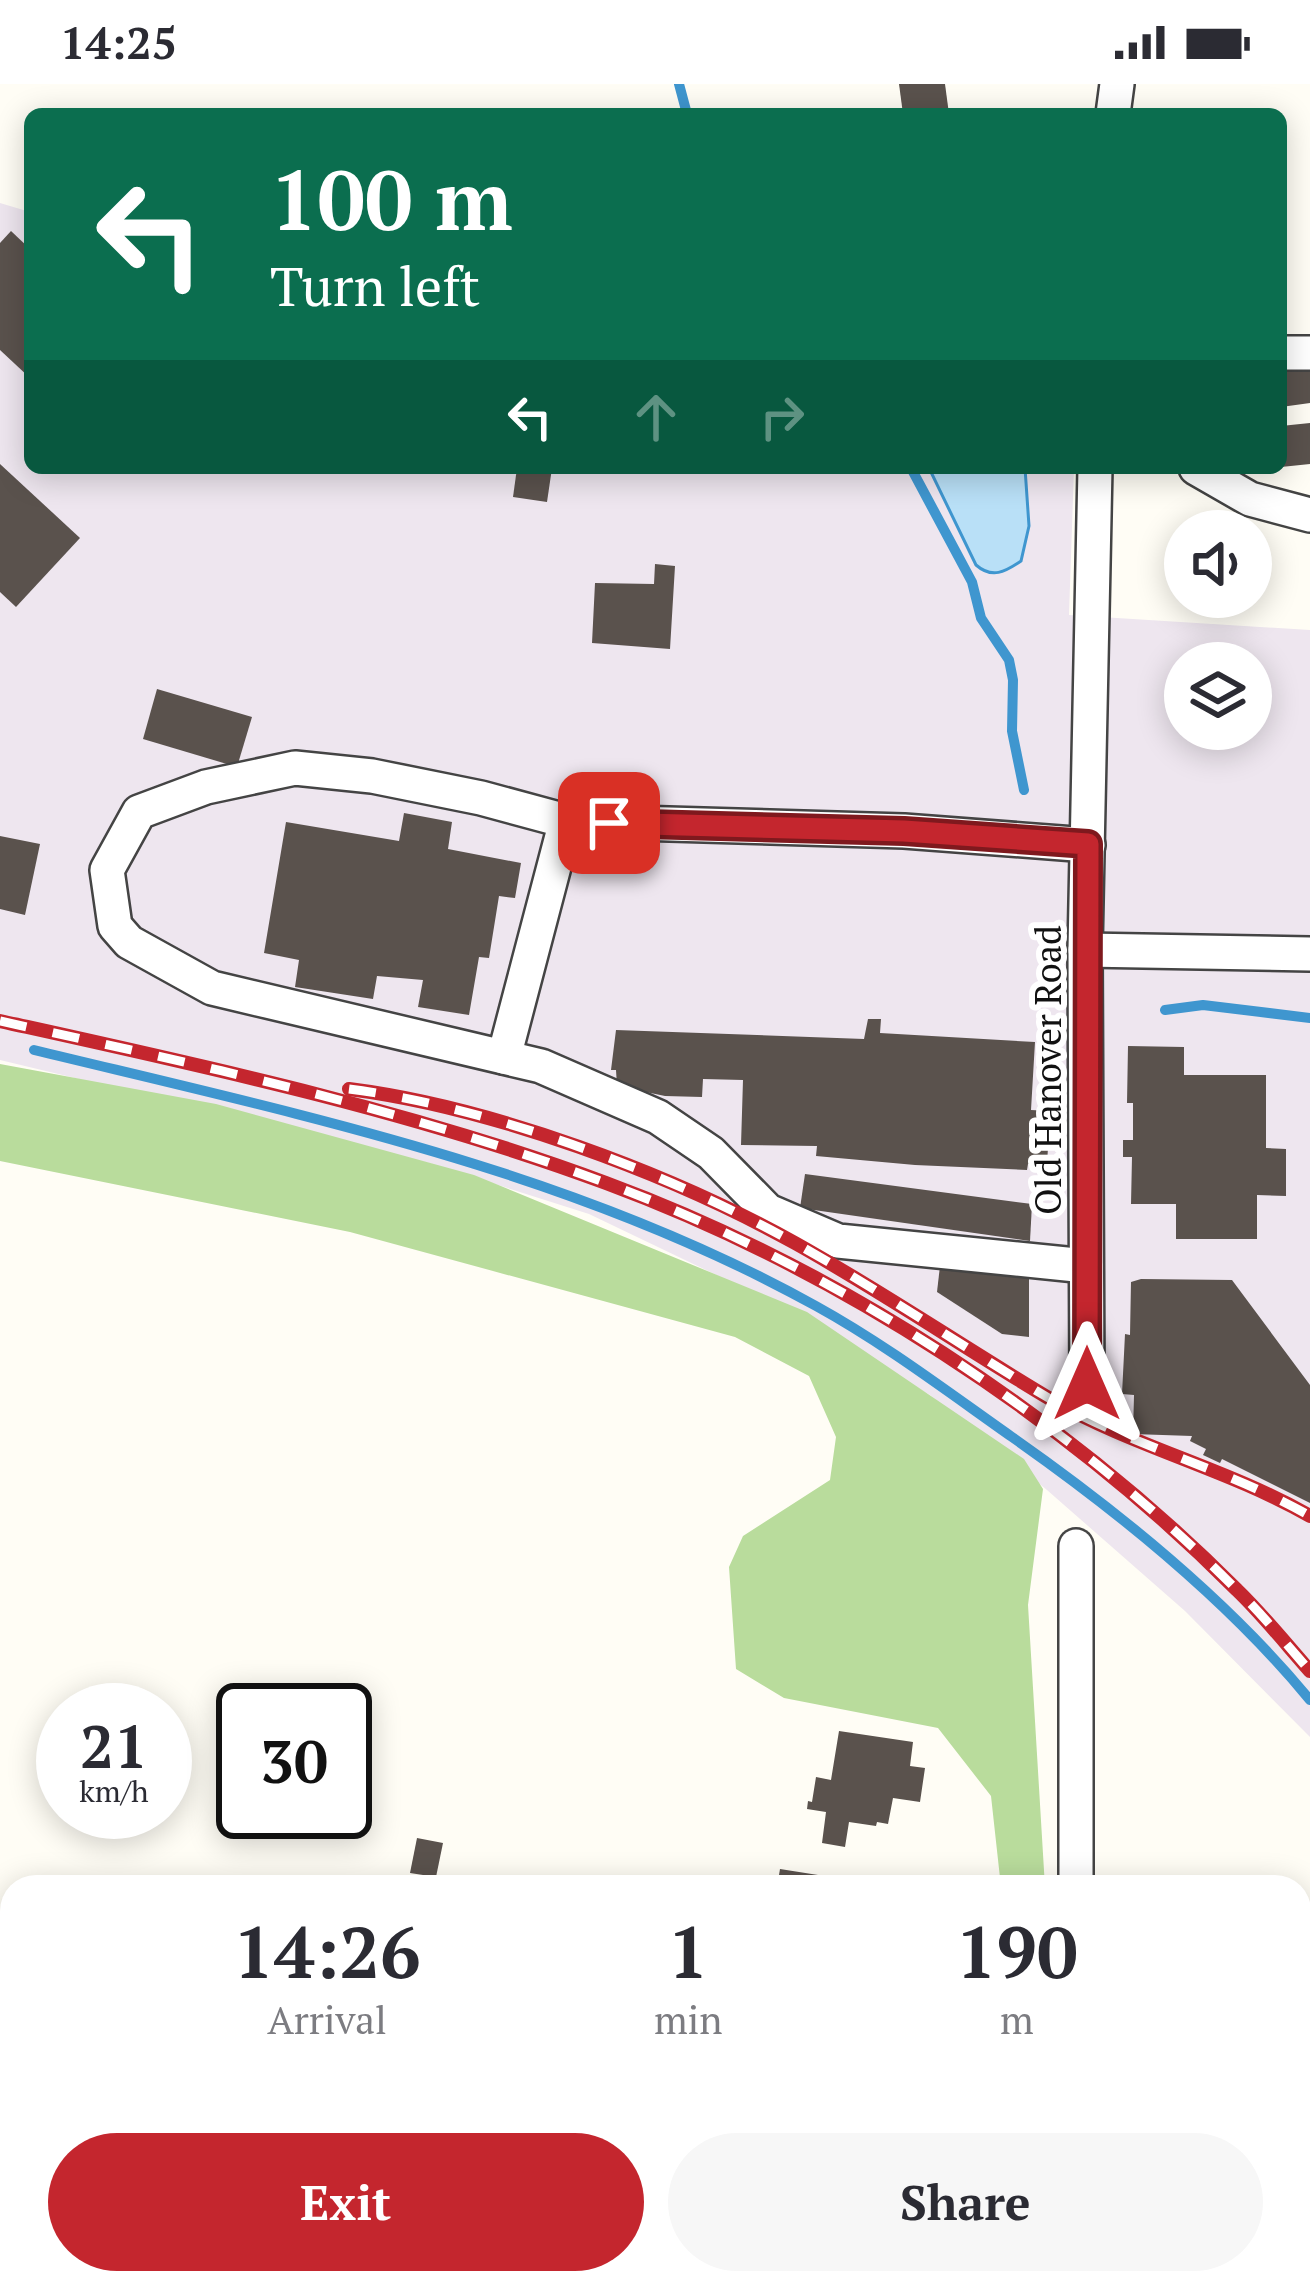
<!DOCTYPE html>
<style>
:root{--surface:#fff;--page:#f7f7f7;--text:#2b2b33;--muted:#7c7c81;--accent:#c4262e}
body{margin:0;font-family:"PT Serif",serif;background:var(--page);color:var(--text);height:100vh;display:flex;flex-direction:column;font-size:45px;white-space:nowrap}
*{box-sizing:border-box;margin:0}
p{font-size:39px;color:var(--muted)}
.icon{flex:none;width:66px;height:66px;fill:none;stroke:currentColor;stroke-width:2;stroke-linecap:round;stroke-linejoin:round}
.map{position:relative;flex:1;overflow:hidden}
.drawer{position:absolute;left:0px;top:1791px;width:1311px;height:420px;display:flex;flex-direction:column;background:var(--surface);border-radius:36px 36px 0 0;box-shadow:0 6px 30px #0003}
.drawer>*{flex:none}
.guide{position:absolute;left:24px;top:24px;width:1263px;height:366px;border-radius:18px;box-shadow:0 6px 30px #0003;background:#0b6e4f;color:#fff;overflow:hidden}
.fabs{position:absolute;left:1164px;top:426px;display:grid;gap:24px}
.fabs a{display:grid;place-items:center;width:108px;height:108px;border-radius:50%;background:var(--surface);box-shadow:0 6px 30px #0003;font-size:60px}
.speed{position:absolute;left:36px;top:1599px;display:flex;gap:24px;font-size:60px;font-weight:700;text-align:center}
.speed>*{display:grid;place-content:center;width:156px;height:156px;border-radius:50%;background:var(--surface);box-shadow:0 6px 30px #0003;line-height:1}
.speed small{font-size:30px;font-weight:400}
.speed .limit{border:6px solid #111;border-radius:18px;background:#fff;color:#111}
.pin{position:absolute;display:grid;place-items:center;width:102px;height:102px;color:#fff;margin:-51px;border-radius:24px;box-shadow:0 6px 18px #0006}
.me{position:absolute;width:132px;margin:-66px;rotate:0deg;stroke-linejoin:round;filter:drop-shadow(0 0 9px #0008)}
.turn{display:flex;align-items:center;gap:42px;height:252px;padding:0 48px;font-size:54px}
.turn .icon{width:156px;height:156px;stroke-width:2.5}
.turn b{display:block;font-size:84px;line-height:102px}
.lanes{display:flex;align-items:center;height:114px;padding:0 48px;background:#0003;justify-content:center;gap:60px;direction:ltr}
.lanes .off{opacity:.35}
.eta{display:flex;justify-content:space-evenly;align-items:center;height:204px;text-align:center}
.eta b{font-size:72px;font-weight:700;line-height:84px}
.button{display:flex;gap:24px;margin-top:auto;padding:24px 48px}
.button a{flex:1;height:138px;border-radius:72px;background:var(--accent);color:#fff;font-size:48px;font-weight:700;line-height:138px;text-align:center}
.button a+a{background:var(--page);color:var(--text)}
.status{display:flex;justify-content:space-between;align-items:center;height:84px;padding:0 60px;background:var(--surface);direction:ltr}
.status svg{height:33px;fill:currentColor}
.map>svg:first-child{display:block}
.industrial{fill:#eee6ef;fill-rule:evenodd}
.forest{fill:#b9dc9c}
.water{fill:#b9e0f7;stroke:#3f96cf;stroke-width:3}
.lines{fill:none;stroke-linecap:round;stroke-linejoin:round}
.stream{stroke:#3f96cf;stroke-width:10}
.building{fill:#5a524d}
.minor-casing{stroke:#444;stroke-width:38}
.minor{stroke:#fff;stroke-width:33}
.rail-casing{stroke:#c4262e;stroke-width:14}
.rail{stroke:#fff;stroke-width:9;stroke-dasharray:27;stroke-linecap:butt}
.route-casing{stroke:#7f191e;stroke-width:30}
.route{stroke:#c4262e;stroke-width:21}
.labels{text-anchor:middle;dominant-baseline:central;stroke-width:12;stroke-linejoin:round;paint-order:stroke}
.street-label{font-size:36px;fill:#111;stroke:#fff}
</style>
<div class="status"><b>14:25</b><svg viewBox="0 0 49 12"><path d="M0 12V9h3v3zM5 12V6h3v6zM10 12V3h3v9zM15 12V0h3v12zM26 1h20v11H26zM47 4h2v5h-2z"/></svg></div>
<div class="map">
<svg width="1310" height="2211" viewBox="0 0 1310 2211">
<rect width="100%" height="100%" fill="#fffdf5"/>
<path class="industrial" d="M0 119 30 128V384H1074L1069 531 1310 546V1653L1185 1527 1047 1406 930 1311 756 1210 589 1130 429 1079 0 976ZM1185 579H1251V645H1185Z"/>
<g class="forest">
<path d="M0 980 216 1020 474 1091 807 1228 1024 1375 1043 1405 1028 1521 1045 1803H1001L991 1712 938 1644 784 1614 736 1585 729 1483 743 1452 830 1396 836 1353 809 1292 735 1253 350 1148 0 1077Z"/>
<path d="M0 1982 12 1984V2199H598L580 2206 578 2211H0Z"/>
</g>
<path class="water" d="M929 384H1025L1029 442 1021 477C1005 488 992 495 976 481Z"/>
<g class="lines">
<g class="stream">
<path d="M679 0 687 30"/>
<path d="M911 384 972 498 981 534 1009 576 1013 596 1012 647 1024 706"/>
<path d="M1165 926 1203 921 1310 934"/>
<path d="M34 966C302 1031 573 1087 816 1222 885 1260 948 1308 1012 1353 1119 1428 1227 1515 1310 1616"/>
</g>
</g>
<g class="building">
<path d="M899 0H945L949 30H903Z"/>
<path d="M11 147 30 165V294L0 266V159Z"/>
<path d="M1310 278V319L1281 323V282Z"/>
<path d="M1310 339V380L1281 383V342Z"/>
<path d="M0 380 80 454 16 523 0 508Z"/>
<path d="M517 384H552L547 418 513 413Z"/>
<path d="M655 480 675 482 670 565 592 559 595 499 654 500Z"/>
<path d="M157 605 252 633 237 683 143 655Z"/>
<path d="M404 729 452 738 448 765 521 779 515 814 499 812 489 874 479 873 469 931 418 923 423 896 377 892 373 915 295 903 299 876 264 869 286 738 399 757Z"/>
<path d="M0 752 40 760 25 831 0 825Z"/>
<path d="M868 935H881L880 949 1035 958 1031 1026 1050 1027 1047 1081 1028 1080 1027 1086 915 1081 816 1072 817 1062 741 1061 743 996 703 995 702 1013 665 1012 617 1002 616 986H611L616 946 864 955Z"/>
<path d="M1128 962 1184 963V991H1266V1064L1286 1065V1112L1257 1111V1155H1176V1120H1131L1132 1073H1123V1056H1133V1019H1127Z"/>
<path d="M805 1090 1032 1120 1030 1157 800 1124Z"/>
<path d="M940 1182 1029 1193V1253L1002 1250 937 1208Z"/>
<path d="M1141 1195 1232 1196 1310 1301V1419L1222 1375 1220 1379 1203 1371 1206 1365 1190 1357 1192 1352 1133 1350 1134 1311 1122 1310 1125 1250 1130 1251 1131 1198Z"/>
<path d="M839 1647 913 1658 910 1682 925 1684 920 1718 893 1714 888 1740 877 1738 876 1742 849 1738 845 1763 822 1759 826 1728 807 1725 808 1717 812 1718 816 1693 831 1696Z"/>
<path d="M417 1754 443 1759 436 1793 410 1789Z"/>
<path d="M780 1785 818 1791 816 1803H777Z"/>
<rect x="1299" y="1880" width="11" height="23"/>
</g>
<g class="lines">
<defs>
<g id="minor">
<path d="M1113 30 1117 0"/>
<path d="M1281 269H1310"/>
<path d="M1196 384 1250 415 1310 431"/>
<path d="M1085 866 1310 870"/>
<path d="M504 973 566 737"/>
<path d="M1086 1182 838 1157 768 1127 711 1069 658 1033 541 982 212 904 129 858 115 842 107 786 139 728 206 703 295 684 372 692 481 714 566 737 904 747 1088 761"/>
<path d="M1087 1300 1085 866 1095 384"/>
<path d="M1076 1803V1462"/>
<path d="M1075 2211V2199"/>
</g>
</defs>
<use href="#minor" class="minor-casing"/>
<use href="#minor" class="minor"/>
<defs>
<g id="rail">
<path d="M0 937C204 982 410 1026 606 1099 836 1184 1064 1332 1237 1506 1263 1531 1286 1560 1310 1587"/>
<path d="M349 1005C491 1023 669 1089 795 1159 883 1208 966 1265 1052 1316 1134 1363 1228 1385 1310 1432"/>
</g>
</defs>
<use href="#rail" class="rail-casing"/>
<use href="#rail" class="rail"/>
</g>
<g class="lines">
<defs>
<path id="route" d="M609 739 904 747 1088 760 1087 1300"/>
</defs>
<use href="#route" class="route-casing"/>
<use href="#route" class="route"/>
</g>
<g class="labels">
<g class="street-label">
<text transform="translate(1047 986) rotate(-90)">Old Hanover Road</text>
</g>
</g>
</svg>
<div class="fabs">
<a><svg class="icon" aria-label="sound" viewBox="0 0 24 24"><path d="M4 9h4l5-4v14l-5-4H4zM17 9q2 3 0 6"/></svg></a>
<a><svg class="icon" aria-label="layers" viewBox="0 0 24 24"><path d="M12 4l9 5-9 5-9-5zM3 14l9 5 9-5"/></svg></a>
</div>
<div class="speed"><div>21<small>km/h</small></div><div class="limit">30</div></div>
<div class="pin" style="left:609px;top:739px;background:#d93025"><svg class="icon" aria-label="arrive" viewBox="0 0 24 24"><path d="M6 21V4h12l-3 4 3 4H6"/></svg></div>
<svg class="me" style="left:1087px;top:1300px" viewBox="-20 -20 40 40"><path d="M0-17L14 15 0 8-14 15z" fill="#c4262e" stroke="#fff" stroke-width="4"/></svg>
<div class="guide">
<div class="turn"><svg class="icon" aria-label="left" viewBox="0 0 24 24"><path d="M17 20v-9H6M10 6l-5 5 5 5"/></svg><div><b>100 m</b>Turn left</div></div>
<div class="lanes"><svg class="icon" aria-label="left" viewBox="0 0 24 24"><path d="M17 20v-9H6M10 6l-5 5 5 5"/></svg><svg class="icon off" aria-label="ahead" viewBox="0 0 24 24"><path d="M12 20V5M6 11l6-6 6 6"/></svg><svg class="icon off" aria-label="right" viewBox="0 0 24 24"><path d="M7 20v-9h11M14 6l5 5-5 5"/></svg></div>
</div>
<section class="drawer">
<div class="eta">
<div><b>14:26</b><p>Arrival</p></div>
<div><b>1</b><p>min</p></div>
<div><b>190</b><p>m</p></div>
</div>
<div class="button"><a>Exit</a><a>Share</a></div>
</section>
</div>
